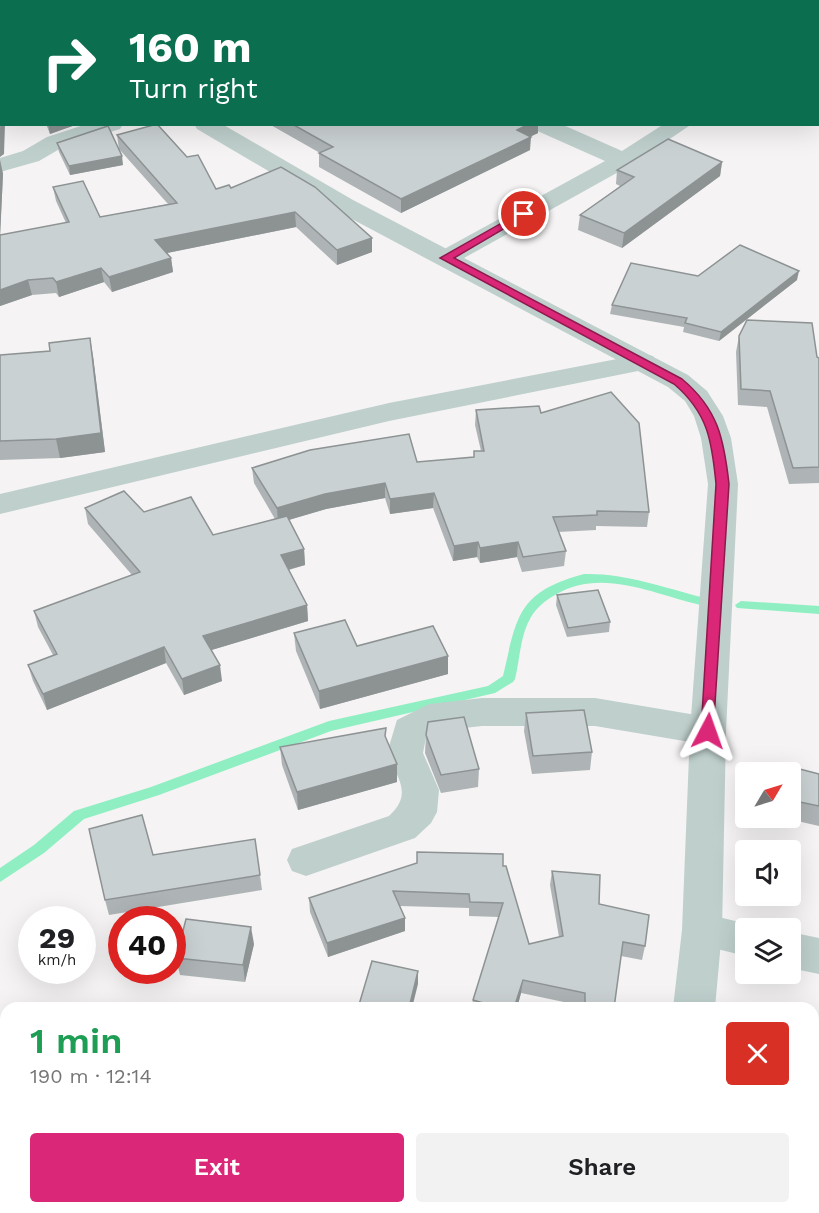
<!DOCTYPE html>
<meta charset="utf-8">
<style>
:root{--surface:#fff;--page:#f2f2f2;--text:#202124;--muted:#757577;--accent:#db2777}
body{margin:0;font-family:"Work Sans",sans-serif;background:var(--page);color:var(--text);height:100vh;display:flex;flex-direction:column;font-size:22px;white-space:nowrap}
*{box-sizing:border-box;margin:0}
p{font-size:20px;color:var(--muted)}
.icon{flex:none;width:33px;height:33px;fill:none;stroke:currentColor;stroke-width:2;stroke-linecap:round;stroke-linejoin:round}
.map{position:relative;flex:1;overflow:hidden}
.details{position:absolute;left:0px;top:1002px;width:819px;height:212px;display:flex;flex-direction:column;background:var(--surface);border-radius:18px 18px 0 0;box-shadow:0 6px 24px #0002}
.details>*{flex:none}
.hud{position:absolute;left:0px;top:0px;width:819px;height:126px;box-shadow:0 6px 24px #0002;background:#0b6e4f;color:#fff;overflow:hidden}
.needle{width:39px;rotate:52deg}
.controls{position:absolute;left:735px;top:762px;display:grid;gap:12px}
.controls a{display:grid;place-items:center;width:66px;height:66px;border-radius:6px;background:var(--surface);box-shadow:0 6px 24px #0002;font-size:30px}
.speed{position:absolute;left:18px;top:906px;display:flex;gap:12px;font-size:30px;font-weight:700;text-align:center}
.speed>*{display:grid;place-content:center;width:78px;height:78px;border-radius:50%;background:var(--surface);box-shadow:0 6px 24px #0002;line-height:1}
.speed small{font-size:15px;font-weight:400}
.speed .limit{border:9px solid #d22;background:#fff;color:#111}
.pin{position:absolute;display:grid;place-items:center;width:51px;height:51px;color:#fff;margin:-26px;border:3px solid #fff;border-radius:50%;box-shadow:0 2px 6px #0007}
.me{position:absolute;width:66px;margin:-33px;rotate:4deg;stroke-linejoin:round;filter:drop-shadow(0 0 4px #0008)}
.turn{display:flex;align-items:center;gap:21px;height:126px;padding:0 30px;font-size:27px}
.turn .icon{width:78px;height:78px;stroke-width:2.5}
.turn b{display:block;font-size:42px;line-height:51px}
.round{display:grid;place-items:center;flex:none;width:63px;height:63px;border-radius:6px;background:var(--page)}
.summary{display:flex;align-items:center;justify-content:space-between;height:102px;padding:0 30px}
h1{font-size:36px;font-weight:600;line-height:45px;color:#1e9e55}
.action{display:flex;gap:12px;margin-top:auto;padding:12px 30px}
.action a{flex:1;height:69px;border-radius:6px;background:var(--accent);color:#fff;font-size:24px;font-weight:600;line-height:69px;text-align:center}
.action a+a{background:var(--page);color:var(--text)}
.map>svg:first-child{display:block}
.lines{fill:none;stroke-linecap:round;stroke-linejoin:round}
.stream{fill:#8fefc2;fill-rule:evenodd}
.minor{fill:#becfcc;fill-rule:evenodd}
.tertiary{fill:#becfcc;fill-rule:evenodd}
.wall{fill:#aeb4b5}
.shaded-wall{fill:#8d9293}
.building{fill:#cad1d2;stroke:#8d9293;stroke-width:1.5}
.route{fill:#db2777;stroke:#8e194d;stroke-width:1.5}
</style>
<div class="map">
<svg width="819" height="1213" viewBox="0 0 819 1213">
<rect width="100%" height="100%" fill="#f5f3f4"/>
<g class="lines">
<g class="stream">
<path d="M584 574C625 573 662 587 701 597L707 601 701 605C653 594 601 567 555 595 546 600 536 608 531 617 520 635 520 659 515 679L513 682 495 693 331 731 159 795 84 819 44 853 0 882V868L34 845 74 811 151 787 329 721 488 686 503 676C517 617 517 592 584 574Z"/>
<path d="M741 601 819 606V614L737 608 735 605Z"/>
</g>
<g class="minor">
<path d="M537 0H559L560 2H538Z"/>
<path d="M87 124H123L120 129 63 147 39 161 0 172V158L23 151 47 137Z"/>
<path d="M530 124H561L622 151 664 124H692L631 165 455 263 446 266 437 263 433 258 437 253 605 161 533 129Z"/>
<path d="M643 354 653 356 657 362 653 368 389 421 0 514V494L389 403Z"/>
<path d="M482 698H595L708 717 721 721 726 731 721 741 708 745 595 726H482L437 731 426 737 423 753 439 790 437 812 431 823 415 838 306 876 292 871 287 860 292 849 389 816C413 794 398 779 387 753L397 720 429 704Z"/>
<path d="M702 913 760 927 761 928H746V956L688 942 682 930 688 918Z"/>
<path d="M790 932 819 938V974L790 968Z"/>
</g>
<g class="tertiary">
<path d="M194 124H222L353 200 688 375 707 391 723 416 731 438 738 484 726 731 722 930 715 1008H673L682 930 690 731 708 484 701 438 694 416 685 401 668 387 335 210 197 129Z"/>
<rect x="660" y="1208" width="46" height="5"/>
</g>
</g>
<g class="wall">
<path d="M21 0H480L484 2H22Z"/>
<path d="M819 66V94H818V67Z"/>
<path d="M46 124H78L50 134Z"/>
<path d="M269 124H538V133L530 137V150L401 213 319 167V153H320Z"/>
<path d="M117 135 216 189 231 188 281 167 372 252 337 265 296 227 167 253 171 258 173 272 112 292 104 282 59 297 56 293 32 295 0 306V160L3 174 0 235 66 223 56 201 53 187 100 217 168 204 119 149Z"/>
<path d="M57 143 123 165 70 175 59 152Z"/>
<path d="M722 162 720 176 622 248 578 230 580 215 620 186 616 184 617 170Z"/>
<path d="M698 276 797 280 719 341 683 332 684 327 610 314 612 305Z"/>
<path d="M739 336 819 358V483L789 484 767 407 738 405 736 352Z"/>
<path d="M0 355 93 356 105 452 60 458 0 460Z"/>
<path d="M476 410 541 413 649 512 647 527 596 526V530L558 532 566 551 564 566 522 572 517 557 480 563 477 557 453 561 433 508 390 514 385 498 326 509 289 520 304 549 305 565 289 570 307 605 308 621 211 650 222 681 184 695 166 663 47 710 33 681 28 665 53 655 38 627 34 611 132 575 88 524 85 508 144 512 213 535 275 519 254 483 252 468 417 462 474 457 481 451 475 425Z"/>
<path d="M557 595 610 622 609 632 567 637 556 605Z"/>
<path d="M294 633 357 646 448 674 320 709 296 651Z"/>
<path d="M526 713 592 752 590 770 532 774 524 731Z"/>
<path d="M426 735 479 769 478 787 441 793 425 753Z"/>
<path d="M386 740 397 764V782L298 810 282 765 280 747Z"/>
<path d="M792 767 819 774V826L784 818H790V772Z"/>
<path d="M255 839 262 890 109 915 105 900 153 855Z"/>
<path d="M503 866 529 944 559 937 550 885 552 871 599 904 645 946 642 960 621 956 614 1008H583V1006L521 993 517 1008H472L473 1000 499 917 469 916V908L400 906 405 918V931L328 957 310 912 309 898Z"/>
<path d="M254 944 245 982 180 975 176 958Z"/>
<path d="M813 1137 819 1139V1213H794L771 1208H813Z"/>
</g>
<g class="shaded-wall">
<path d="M2 124H5L4 154 0 157V141Z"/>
<path d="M48 124H78L50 134Z"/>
<path d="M529 124H538V133L516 143 517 130Z"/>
<path d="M531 137 530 150 401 213V199Z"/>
<path d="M122 156 123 165 70 175 69 166Z"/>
<path d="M0 160 3 174 0 238Z"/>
<path d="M722 162 720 176 622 248 624 233Z"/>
<path d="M295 212 296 227 157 255 155 240Z"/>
<path d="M372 238V252L337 265V250Z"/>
<path d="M171 258 173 272 112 292 109 277Z"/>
<path d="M101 268 104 282 59 297 56 282Z"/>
<path d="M799 271 797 280 719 341 721 332Z"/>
<path d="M28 280 32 295 0 306V290Z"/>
<path d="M90 338 93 356 105 452 60 458 56 439Z"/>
<path d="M385 483V498L326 509 278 523 277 508 325 494Z"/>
<path d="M434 493 433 508 390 514V499Z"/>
<path d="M478 542 477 557 453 561 454 546Z"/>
<path d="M518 542 517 557 480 563V548Z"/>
<path d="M304 549 305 565 283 571 281 555Z"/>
<path d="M307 605 308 621 205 652 203 636Z"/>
<path d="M164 647 166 663 47 710 43 694Z"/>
<path d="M448 656V674L320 709 319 691Z"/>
<path d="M220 665 222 681 184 695 182 679Z"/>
<path d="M397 764V782L298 810 297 792Z"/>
<path d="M405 918V931L328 957 327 943Z"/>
<path d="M251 927 254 944 245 982 243 965Z"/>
<path d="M418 971V984L412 1008H409Z"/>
<path d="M523 980 521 993 517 1008H514Z"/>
</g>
<g class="building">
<path d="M37 0H480L484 2H40Z"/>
<path d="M699 0H799L796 2H696Z"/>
<path d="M2 15V26L0 23V16Z"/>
<path d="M0 34H2V124L0 141Z"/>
<path d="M819 66V79L818 78V67Z"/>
<path d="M157 124 187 157 198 155 216 189 229 185 231 188 281 167 315 187 372 238 337 250 295 212 155 240 171 258 109 277 101 268 56 282 53 278 28 280 0 290V235L69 222 53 187 83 181 100 217 177 203 117 135Z"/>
<path d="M292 124H529L517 130 531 137 401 199 319 153 333 147Z"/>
<path d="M108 126 122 156 69 166 57 143Z"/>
<path d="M668 139 722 162 624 233 580 215 634 177 617 170Z"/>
<path d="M740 245 799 271 721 332 685 323 687 318 612 305 631 263 698 276Z"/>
<path d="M747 320 812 323 817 357 819 358V467L793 468 770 391 741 389 739 336Z"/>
<path d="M90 338 101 433 56 439 0 441V355L50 351 49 343Z"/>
<path d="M611 392 639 423 649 512 597 511V515L553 517 566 551 523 557 518 542 480 548 478 542 454 546 434 493 390 499 385 483 325 494 277 508 252 468 310 450 409 434 417 462 474 457V451H484L476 410 539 406 541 413Z"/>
<path d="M124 491 144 512 191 497 213 535 287 516 304 549 281 555 307 605 203 636 220 665 182 679 164 647 43 694 28 665 57 654 34 611 140 572 85 508Z"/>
<path d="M598 590 610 622 568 628 557 595Z"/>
<path d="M345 620 357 646 433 626 448 656 319 691 294 633Z"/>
<path d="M584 710 592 752 533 756 526 713Z"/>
<path d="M464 717 479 769 441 775 426 735 428 722Z"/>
<path d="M386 728 385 736 397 764 297 792 280 747Z"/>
<path d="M792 767 819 774V806L790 800V777Z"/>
<path d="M142 815 153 855 255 839 260 875 105 900 89 829Z"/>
<path d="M417 852 503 854V866H506L529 944 563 936 552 871 600 875 599 904 649 915 645 946 623 942 614 1008H585V993L523 980 514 1008H500L473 1000 503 903 470 902 469 894 393 891 405 918 327 943 309 898 417 863Z"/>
<path d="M186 919 251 927 243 965 176 958Z"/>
<path d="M372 961 418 971 409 1008H358Z"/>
<path d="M813 1137 819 1138V1205L813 1204Z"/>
</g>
<path class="route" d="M521 212 529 214 454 258 682 379C718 409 724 439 729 484L713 735H703L701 731 716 484C712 441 708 413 674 384L440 258Z"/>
</svg>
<div class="controls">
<a><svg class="needle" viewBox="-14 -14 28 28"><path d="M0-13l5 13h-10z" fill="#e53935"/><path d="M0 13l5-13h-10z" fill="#757577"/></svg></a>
<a><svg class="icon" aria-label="sound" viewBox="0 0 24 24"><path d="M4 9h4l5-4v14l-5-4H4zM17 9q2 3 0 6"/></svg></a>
<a><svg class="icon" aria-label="layers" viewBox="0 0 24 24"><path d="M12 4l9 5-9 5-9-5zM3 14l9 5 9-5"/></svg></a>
</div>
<div class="speed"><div>29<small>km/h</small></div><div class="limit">40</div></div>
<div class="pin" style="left:524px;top:214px;background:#d93025"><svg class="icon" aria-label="arrive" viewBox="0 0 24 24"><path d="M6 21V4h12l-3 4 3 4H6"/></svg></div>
<svg class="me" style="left:708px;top:731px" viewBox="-20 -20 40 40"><path d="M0-17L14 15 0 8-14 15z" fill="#db2777" stroke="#fff" stroke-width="4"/></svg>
<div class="hud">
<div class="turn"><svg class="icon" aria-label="right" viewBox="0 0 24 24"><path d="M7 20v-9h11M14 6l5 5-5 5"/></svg><div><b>160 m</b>Turn right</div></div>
</div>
<section class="details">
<div class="summary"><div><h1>1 min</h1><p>190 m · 12:14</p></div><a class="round" style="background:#d93025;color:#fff"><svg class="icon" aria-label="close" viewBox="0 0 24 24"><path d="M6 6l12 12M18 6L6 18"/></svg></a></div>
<div class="action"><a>Exit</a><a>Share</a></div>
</section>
</div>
